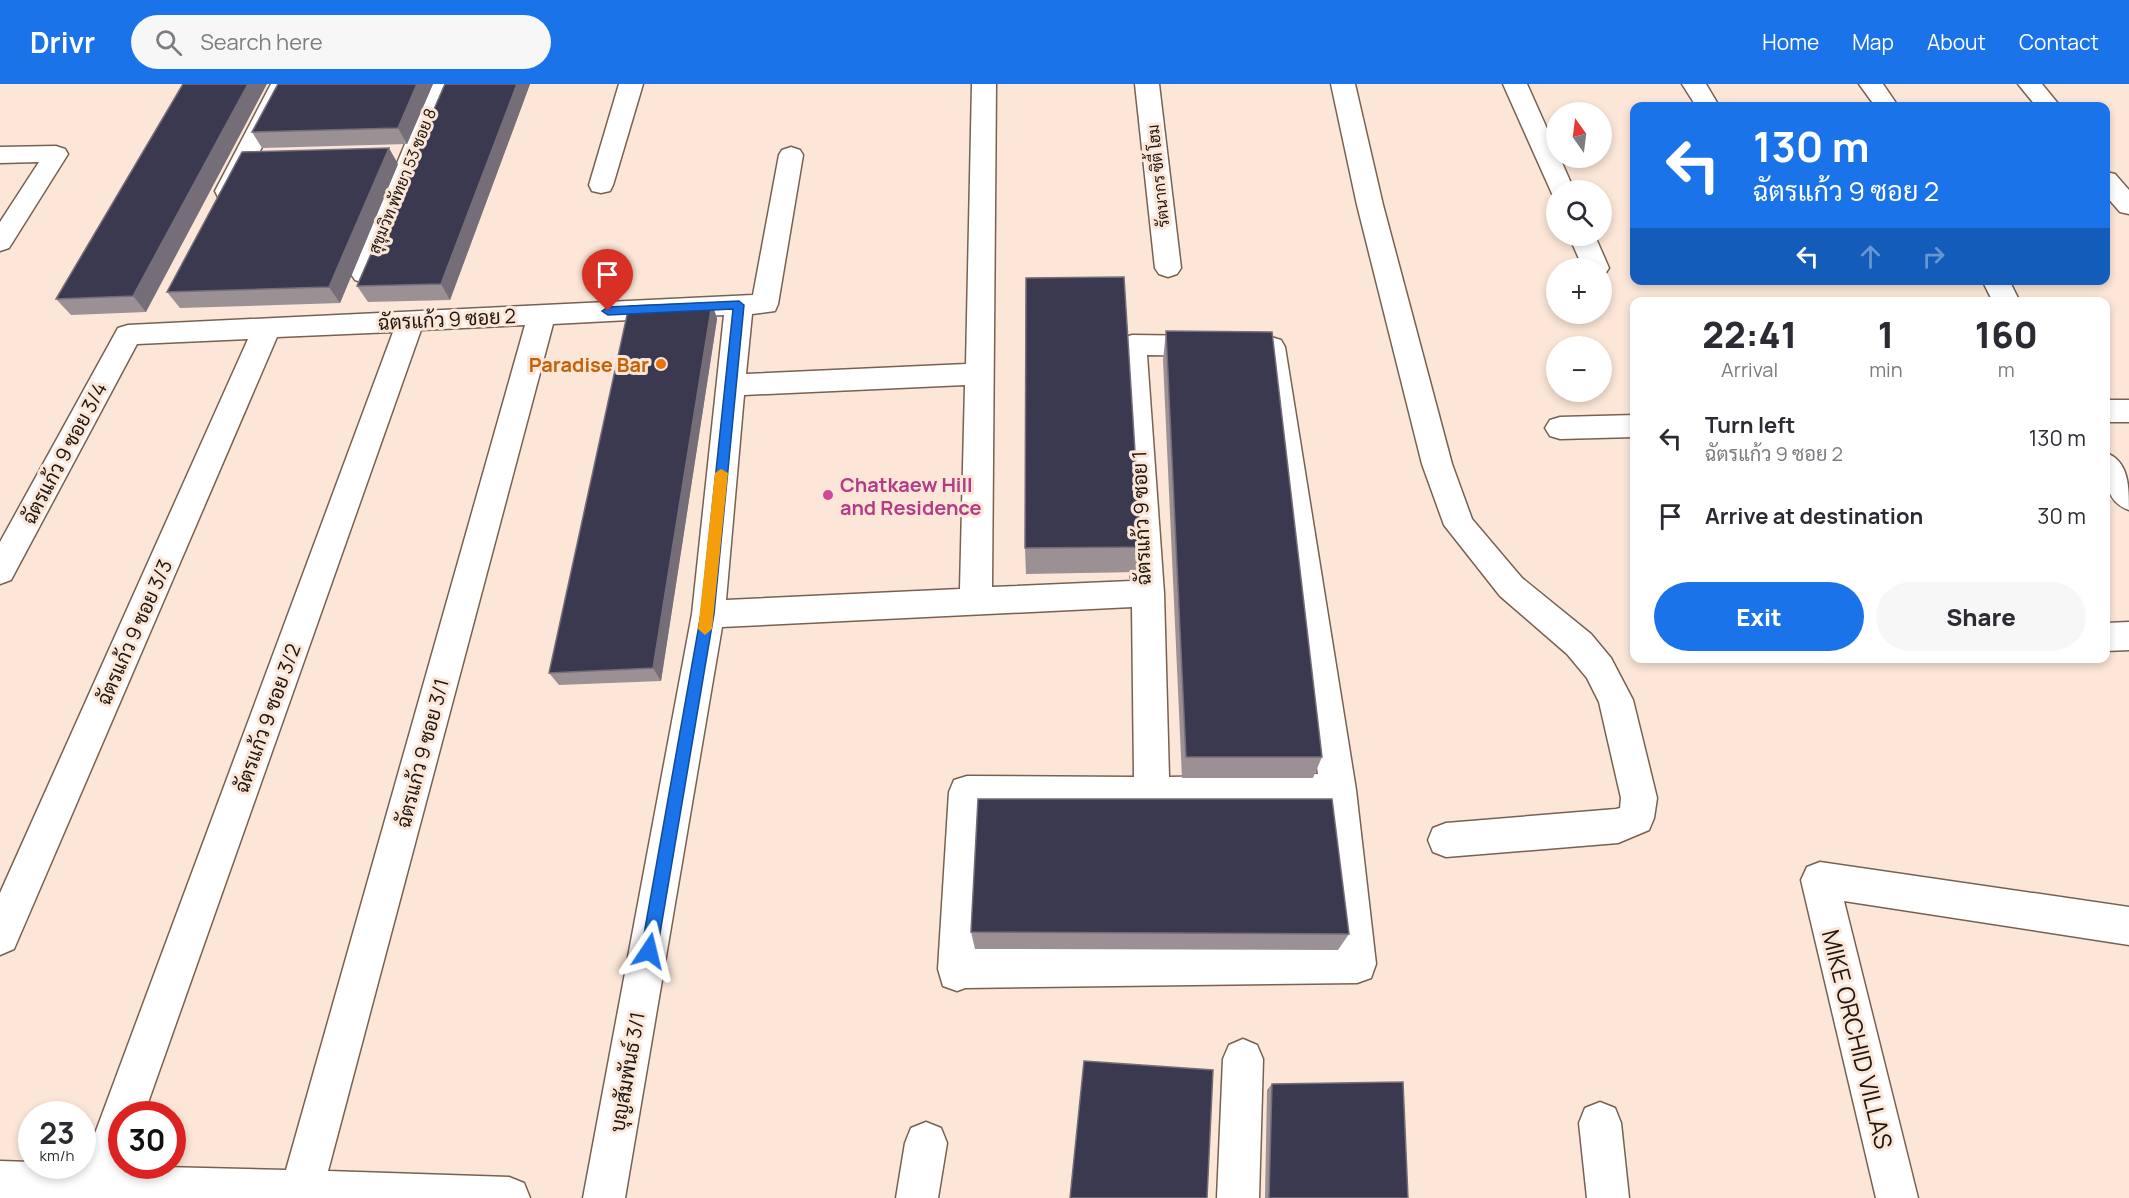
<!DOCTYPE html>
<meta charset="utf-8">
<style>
:root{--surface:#fff;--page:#f7f7f7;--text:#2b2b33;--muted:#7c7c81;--accent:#1a73e8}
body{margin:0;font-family:Manrope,Sarabun,sans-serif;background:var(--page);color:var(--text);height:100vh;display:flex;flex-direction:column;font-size:22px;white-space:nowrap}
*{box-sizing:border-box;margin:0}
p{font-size:20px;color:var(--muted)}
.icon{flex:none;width:33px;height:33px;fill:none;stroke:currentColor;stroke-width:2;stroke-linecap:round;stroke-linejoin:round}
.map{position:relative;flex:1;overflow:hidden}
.details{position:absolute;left:1630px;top:213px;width:480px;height:366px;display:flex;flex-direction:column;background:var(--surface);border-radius:12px;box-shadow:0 3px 9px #0003}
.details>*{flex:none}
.hud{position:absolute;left:1630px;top:18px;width:480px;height:183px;border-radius:12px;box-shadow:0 3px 9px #0003;background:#1a73e8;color:#fff;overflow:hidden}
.needle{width:39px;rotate:346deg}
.fabs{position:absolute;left:1546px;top:18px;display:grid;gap:12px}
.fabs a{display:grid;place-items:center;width:66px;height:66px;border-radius:50%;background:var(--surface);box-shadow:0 3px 9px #0003;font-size:30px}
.speed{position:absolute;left:18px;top:1017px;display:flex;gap:12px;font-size:30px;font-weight:700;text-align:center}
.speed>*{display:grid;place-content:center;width:78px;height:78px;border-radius:50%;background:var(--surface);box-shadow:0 3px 9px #0003;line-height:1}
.speed small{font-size:15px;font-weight:400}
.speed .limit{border:9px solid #d22;background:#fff;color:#111}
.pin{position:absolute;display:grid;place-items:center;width:51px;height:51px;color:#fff;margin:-62px -26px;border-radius:50% 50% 50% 0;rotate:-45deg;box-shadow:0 0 6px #0007}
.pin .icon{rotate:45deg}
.me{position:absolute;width:66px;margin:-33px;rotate:10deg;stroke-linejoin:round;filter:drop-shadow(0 0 4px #0008)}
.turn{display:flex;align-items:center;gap:21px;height:126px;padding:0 24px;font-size:27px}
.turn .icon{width:78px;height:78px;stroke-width:2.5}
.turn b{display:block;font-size:42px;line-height:51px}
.lanes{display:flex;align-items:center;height:57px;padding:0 24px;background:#0003;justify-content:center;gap:30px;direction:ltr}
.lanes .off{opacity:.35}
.eta{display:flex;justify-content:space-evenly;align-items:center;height:102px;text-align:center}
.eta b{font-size:36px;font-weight:800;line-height:42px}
.primary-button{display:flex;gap:12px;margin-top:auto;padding:12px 24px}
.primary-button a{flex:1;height:69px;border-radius:36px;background:var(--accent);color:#fff;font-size:24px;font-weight:800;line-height:69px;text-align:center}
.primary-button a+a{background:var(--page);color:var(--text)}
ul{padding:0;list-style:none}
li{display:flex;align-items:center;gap:18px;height:78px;padding:0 24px}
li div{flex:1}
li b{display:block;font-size:22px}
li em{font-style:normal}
header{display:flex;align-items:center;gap:36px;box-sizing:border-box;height:84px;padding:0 30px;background:var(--accent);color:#fff}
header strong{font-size:28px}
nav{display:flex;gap:33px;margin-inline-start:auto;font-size:21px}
.search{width:420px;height:54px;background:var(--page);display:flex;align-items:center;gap:15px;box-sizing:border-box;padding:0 21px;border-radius:33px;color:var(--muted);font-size:22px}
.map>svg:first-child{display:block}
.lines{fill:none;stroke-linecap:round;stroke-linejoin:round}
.street-casing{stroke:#786151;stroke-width:3}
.street{fill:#fff;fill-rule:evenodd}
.wall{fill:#9b9094}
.shaded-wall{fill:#756d78}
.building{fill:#3b3950;stroke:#756d78;stroke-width:1.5}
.route{fill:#1a73e8;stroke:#114b97;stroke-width:1.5}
.slow{fill:#f59e0b}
.food-dot{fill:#e8710a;stroke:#fbe6d7;stroke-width:2}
.hotel-dot{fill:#d1479c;stroke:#fbe6d7;stroke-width:2}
.labels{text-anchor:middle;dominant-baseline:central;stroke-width:6;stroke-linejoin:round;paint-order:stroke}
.far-street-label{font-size:16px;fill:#1e150e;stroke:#fbe6d7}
.street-label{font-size:20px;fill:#1e150e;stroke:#fbe6d7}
.food-label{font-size:20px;font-weight:bold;fill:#c56008;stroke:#fbe6d7;text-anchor:end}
.hotel-label{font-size:20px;font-weight:bold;fill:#b23c85;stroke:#fbe6d7;text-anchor:start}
.near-street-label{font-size:24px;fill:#1e150e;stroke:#fbe6d7}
</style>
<header>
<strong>Drivr</strong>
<div class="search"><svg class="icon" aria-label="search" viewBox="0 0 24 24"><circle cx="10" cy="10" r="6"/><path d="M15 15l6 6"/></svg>Search here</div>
<nav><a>Home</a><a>Map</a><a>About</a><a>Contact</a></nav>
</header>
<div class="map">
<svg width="2129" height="1114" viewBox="0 0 2129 1114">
<rect width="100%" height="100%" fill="#fbe6d7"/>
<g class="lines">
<defs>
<g id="street">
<path d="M271 0H295L236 113 227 115 218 113 215 107Z"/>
<path d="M430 0H454L377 190 373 196 364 199 355 196 351 190Z"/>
<path d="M619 0H643L613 101 610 107 601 109 592 107 589 101Z"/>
<path d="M972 0H996L992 503 1131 497 1118 261 1122 254 1132 251 1210 252 1220 255 1224 262 1220 269 1210 272 1147 271 1164 509 1169 693 1318 690 1257 263 1261 256 1271 253 1281 256 1285 263 1356 706 1376 880 1371 894 1357 899 965 904 957 907 943 902 938 885 949 708 954 696 967 692 1134 693 1132 523 722 543 625 1114H583L692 530 724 231 553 240 328 1087 509 1093 524 1099 530 1114H0V1077L32 1078V1082H82L84 1079 393 248 277 253 14 865 0 871V809L248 255 137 260 11 496 0 500V458L118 244 128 241 753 211 779 71 782 66 791 63 800 66 803 71 778 220 775 227 752 230 746 290 966 280ZM525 241 286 1086 122 1082V1030H144L421 246ZM965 301 960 505 726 516 744 311ZM1322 723 1336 861 978 865 984 725 1152 726Z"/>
<path d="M1135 0H1159L1181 184 1177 190 1168 193 1159 190 1155 184Z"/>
<path d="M1331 0H1355L1383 121 1452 380 1472 435 1522 494 1591 550 1611 574 1633 616 1657 714 1654 734 1649 746 1618 759 1446 773 1433 768 1428 756 1433 744 1446 739 1616 725 1620 724 1621 714 1599 618 1587 594 1567 570 1500 512 1444 441 1422 380 1357 121Z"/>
<path d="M1503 0H1527L1557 67V74H1560L1574 106H1557V113L1553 112Z"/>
<path d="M1682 0H1706L1719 22H1696Z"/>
<path d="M1859 0H1883L1898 22H1875Z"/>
<path d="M2018 0H2042L2060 22H2036Z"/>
<path d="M56 62 65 65 68 70 9 164 0 167V138L39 78 0 79V63Z"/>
<path d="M2106 88 2115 90 2129 106V130L2120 128 2106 112Z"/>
<path d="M1569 152H1595L1609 184 1605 190 1602 191V184H1583Z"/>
<path d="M1982 196H2009L2020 218H1993Z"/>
<rect x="2106" y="316" width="23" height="22"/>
<path d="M1635 331V353L1560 355 1550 352 1545 344 1550 336 1560 333Z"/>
<path d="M2106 369C2129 377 2129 403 2129 426 2103 417 2106 392 2106 369Z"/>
<path d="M2129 538V566L2106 567V539Z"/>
<path d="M1820 778 2129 823V861L1844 817 1918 1114H1876L1801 796 1807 783Z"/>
<path d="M1243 955 1257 961 1263 975 1259 1114H1217L1223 975 1229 961Z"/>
<path d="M1600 1018 1615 1024 1621 1039 1629 1114H1587L1579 1039 1585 1024Z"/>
<path d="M926 1038 941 1044 947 1059 938 1114H896L905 1059 911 1044Z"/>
</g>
</defs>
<use href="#street" class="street-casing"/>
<use href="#street" class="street"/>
</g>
<g class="wall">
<path d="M183 0 146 228 71 231 56 215Z"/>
<path d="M433 0 407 60 262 64 252 48Z"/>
<path d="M445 0H530L450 216 368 218 357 202Z"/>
<path d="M398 80 340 219 180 224 167 208Z"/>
<path d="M712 219 717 235 661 597 559 601 549 589Z"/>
<path d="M1166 247 1322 673 1313 694H1182L1163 276Z"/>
<path d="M1141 463 1138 488 1026 490 1025 464Z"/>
<path d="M971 848 1349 850 1338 866 975 865Z"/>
<path d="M1272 1000 1408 1114H1265L1267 1006Z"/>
</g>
<g class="shaded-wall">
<path d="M248 0H267L146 228 133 212Z"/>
<path d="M417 0H433L407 60 398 44Z"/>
<path d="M517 0H530L450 216 441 200Z"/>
<path d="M389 64 398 80 340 219 329 203Z"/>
<path d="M712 219 717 235 661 597 653 584Z"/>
</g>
<g class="building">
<path d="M183 0H248L133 212 56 215Z"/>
<path d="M278 0H417L398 44 252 48Z"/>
<path d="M445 0H517L441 200 357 202Z"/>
<path d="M389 64 329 203 167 208 242 68Z"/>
<path d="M1124 193 1141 463 1025 464 1026 194Z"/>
<path d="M712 219 653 584 549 589 629 222Z"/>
<path d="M1166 247 1272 248 1322 673H1186Z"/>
<path d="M978 715H1332L1349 850 971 848Z"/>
<path d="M1084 977 1213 986 1207 1114H1070Z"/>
<path d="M1403 998 1408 1114H1269L1272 1000Z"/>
</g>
<path class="route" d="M739 217 744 221 714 530 657 867 655 873 649 875 643 873 641 867 701 530 733 225 608 231 602 227 608 223Z"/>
<path class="slow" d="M721 385 728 389 712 545 705 551 698 545 715 389Z"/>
<circle class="food-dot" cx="661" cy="280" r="6"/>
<circle class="hotel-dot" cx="828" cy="411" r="6"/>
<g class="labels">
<g class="far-street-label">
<text transform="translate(1158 92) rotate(-96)">รัตนากร ซิตี้ โฮม</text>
<text transform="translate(402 97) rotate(-68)">สุขุมวิท พัทยา 53 ซอย 8</text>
</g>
<g class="street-label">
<text transform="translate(447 235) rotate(-3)">ฉัตรแก้ว 9 ซอย 2</text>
<text transform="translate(64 369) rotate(-62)">ฉัตรแก้ว 9 ซอย 3/4</text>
<text transform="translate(1141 434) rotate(-92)">ฉัตรแก้ว 9 ซอย 1</text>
<text transform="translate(134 548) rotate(-66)">ฉัตรแก้ว 9 ซอย 3/3</text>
<text transform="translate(267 634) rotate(-70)">ฉัตรแก้ว 9 ซอย 3/2</text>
<text transform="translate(422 669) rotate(-75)">ฉัตรแก้ว 9 ซอย 3/1</text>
<text transform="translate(627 988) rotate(-80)">บุญสัมพันธ์ 3/1</text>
</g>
<g class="food-label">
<text x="649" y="280">Paradise Bar</text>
</g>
<g class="hotel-label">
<text x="840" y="400">Chatkaew Hill<tspan x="840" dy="23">and Residence</tspan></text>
</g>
<g class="near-street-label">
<text transform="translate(1858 955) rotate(76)">MIKE ORCHID VILLAS</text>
</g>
</g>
</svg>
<div class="fabs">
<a><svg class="needle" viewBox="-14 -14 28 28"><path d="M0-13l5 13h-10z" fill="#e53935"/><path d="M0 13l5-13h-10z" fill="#7c7c81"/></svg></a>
<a><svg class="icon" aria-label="search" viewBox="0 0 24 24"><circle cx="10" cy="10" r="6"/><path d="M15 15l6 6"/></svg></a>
<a>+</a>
<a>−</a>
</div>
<div class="speed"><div>23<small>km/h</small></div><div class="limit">30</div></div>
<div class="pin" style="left:608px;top:227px;background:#d93025"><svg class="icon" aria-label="arrive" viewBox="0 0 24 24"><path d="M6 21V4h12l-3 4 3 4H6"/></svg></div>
<svg class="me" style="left:649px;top:867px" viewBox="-20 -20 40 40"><path d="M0-17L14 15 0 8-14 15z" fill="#1a73e8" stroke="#fff" stroke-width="4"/></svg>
<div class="hud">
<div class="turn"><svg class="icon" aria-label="left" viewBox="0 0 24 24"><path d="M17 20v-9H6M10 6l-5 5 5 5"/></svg><div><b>130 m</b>ฉัตรแก้ว 9 ซอย 2</div></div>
<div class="lanes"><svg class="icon" aria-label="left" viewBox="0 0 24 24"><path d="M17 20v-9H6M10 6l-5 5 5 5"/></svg><svg class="icon off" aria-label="ahead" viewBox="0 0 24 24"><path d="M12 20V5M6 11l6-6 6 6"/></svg><svg class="icon off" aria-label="right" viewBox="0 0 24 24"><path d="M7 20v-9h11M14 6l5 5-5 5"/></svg></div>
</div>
<section class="details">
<div class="eta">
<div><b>22:41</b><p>Arrival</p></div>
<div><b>1</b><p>min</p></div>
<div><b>160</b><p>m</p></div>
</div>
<ul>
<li><svg class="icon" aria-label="left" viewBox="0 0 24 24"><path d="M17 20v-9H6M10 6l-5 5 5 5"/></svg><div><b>Turn left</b><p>ฉัตรแก้ว 9 ซอย 2</p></div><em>130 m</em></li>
<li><svg class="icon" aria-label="arrive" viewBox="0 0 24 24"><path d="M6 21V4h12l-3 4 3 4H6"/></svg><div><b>Arrive at destination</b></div><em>30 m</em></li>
</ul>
<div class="primary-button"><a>Exit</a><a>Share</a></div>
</section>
</div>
